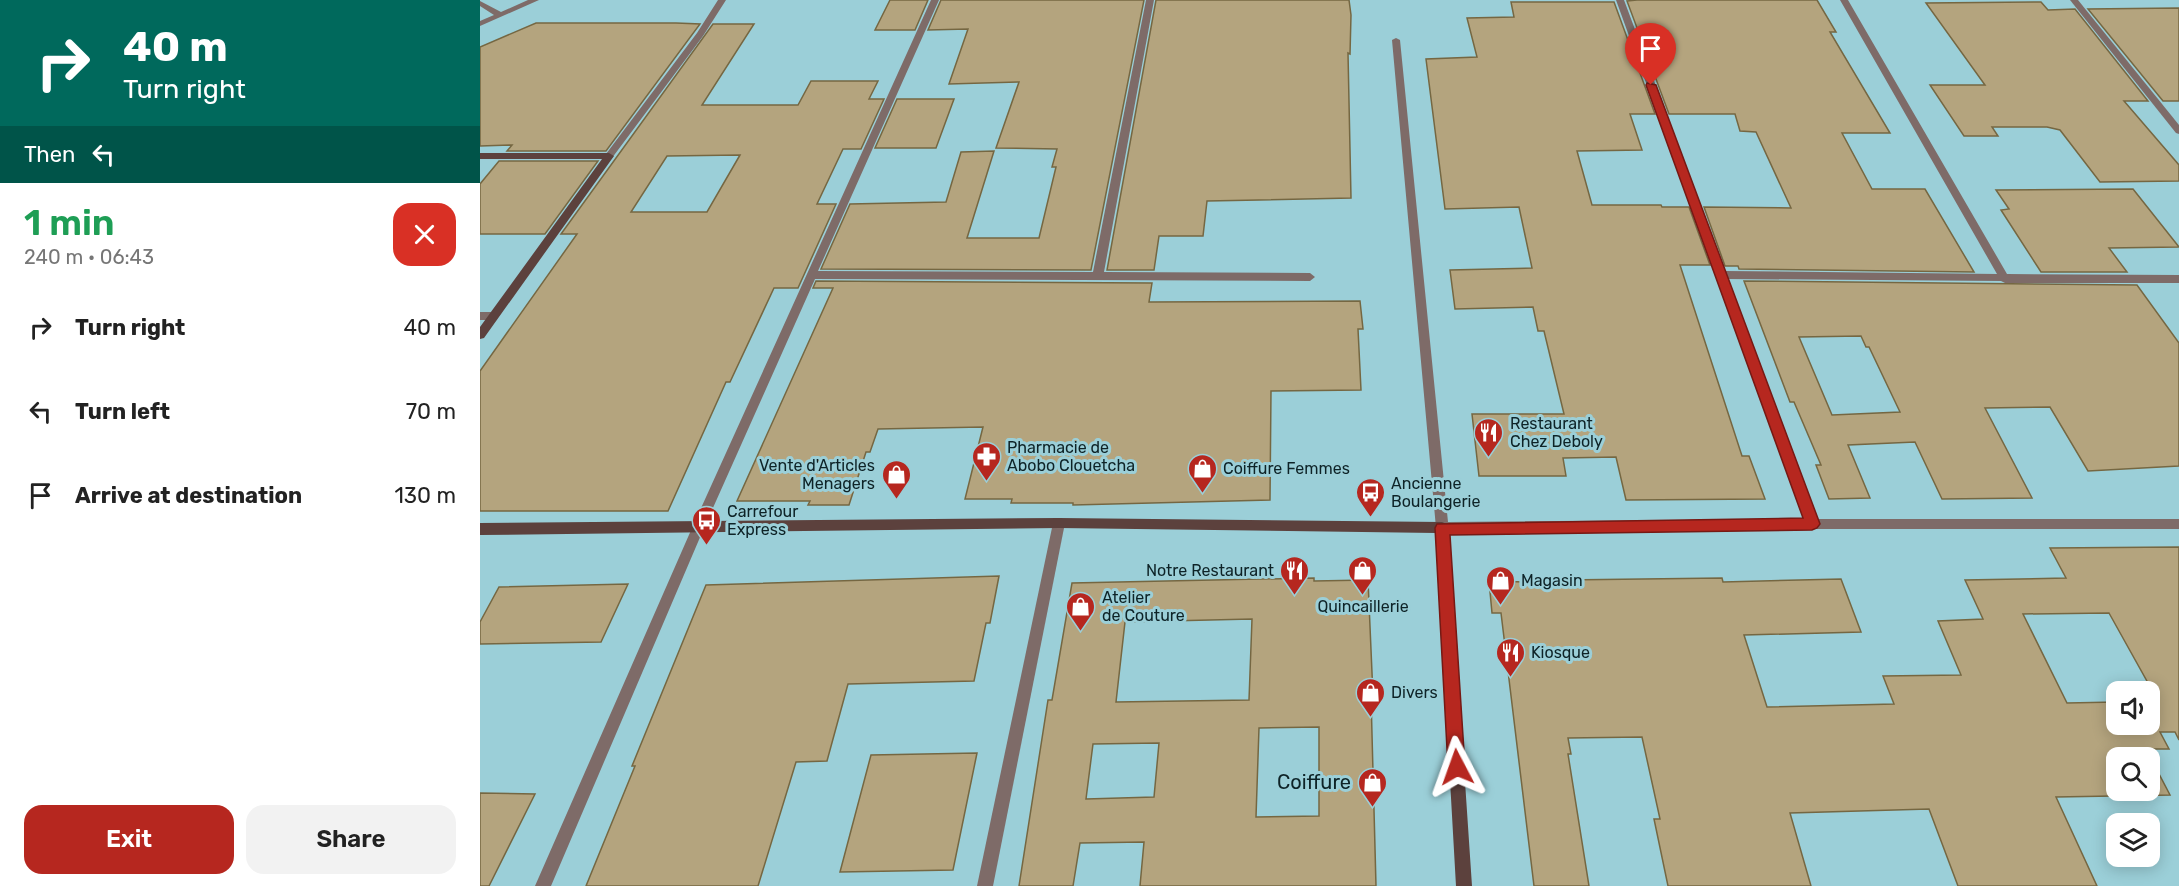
<!DOCTYPE html>
<meta charset="utf-8">
<style>
:root{--surface:#fff;--page:#f2f2f2;--text:#222;--muted:#767676;--accent:#b6271f}
body{margin:0;font-family:Rubik,sans-serif;background:var(--page);color:var(--text);height:100vh;display:flex;flex-direction:column;font-size:22px;white-space:nowrap}
*{box-sizing:border-box;margin:0}
p{font-size:20px;color:var(--muted)}
.icon{flex:none;width:33px;height:33px;fill:none;stroke:currentColor;stroke-width:2;stroke-linecap:round;stroke-linejoin:round}
.map{position:relative;flex:1;overflow:hidden}
.sheet{display:flex;flex-direction:column;background:var(--surface);width:480px}
.sheet>*{flex:none}
.banner{background:#00695c;color:#fff;overflow:hidden}
.fabs{position:absolute;left:1626px;top:681px;display:grid;gap:12px}
.fabs a{display:grid;place-items:center;width:54px;height:54px;border-radius:12px;background:var(--surface);box-shadow:0 3px 15px #0003;font-size:30px}
.pin{position:absolute;display:grid;place-items:center;width:51px;height:51px;color:#fff;margin:-62px -26px;border-radius:50% 50% 50% 0;rotate:-45deg;box-shadow:0 0 6px #0007}
.pin .icon{rotate:45deg}
.me{position:absolute;width:66px;margin:-33px;rotate:356deg;stroke-linejoin:round;filter:drop-shadow(0 0 4px #0008)}
.turn{display:flex;align-items:center;gap:21px;height:126px;padding:0 24px;font-size:27px}
.turn .icon{width:78px;height:78px;stroke-width:2.5}
.turn b{display:block;font-size:42px;line-height:51px}
.then{display:flex;align-items:center;height:57px;padding:0 24px;background:#0003;gap:12px;font-size:22px}
.round{display:grid;place-items:center;flex:none;width:63px;height:63px;border-radius:18px;background:var(--page)}
.head{display:flex;align-items:center;justify-content:space-between;height:102px;padding:0 24px}
h1{font-size:36px;font-weight:600;line-height:45px;color:#1e9e55}
.button{display:flex;gap:12px;margin-top:auto;padding:12px 24px}
.button a{flex:1;height:69px;border-radius:18px;background:var(--accent);color:#fff;font-size:24px;font-weight:600;line-height:69px;text-align:center}
.button a+a{background:var(--page);color:var(--text)}
ul{padding:0;list-style:none}
li{display:flex;align-items:center;gap:18px;height:84px;padding:0 24px}
li div{flex:1}
li b{display:block;font-size:22px}
li em{font-style:normal}
main{display:flex;flex:1;min-height:0}
.map>svg:first-child{display:block}
.building{fill:#b4a47e;stroke:#756742;stroke-width:1.5;fill-rule:evenodd}
.lines{fill:none;stroke-linecap:round;stroke-linejoin:round}
.street{fill:#7e6b68;fill-rule:evenodd}
.secondary{fill:#5c413d;fill-rule:evenodd}
.route{fill:#b6271f;stroke:#761914;stroke-width:1.5}
.labels{text-anchor:middle;dominant-baseline:central;stroke-width:6;stroke-linejoin:round;paint-order:stroke}
.poi-label{font-size:16px;fill:#0e2327;stroke:#9bcfd8;text-anchor:start}
.near-poi-label{font-size:20px;fill:#0e2327;stroke:#9bcfd8;text-anchor:end}
</style>
<main>
<section class="sheet">
<div class="banner">
<div class="turn"><svg class="icon" aria-label="right" viewBox="0 0 24 24"><path d="M7 20v-9h11M14 6l5 5-5 5"/></svg><div><b>40 m</b>Turn right</div></div>
<div class="then">Then<svg class="icon" aria-label="left" viewBox="0 0 24 24"><path d="M17 20v-9H6M10 6l-5 5 5 5"/></svg></div>
</div>
<div class="head"><div><h1>1 min</h1><p>240 m · 06:43</p></div><a class="round" style="background:#d93025;color:#fff"><svg class="icon" aria-label="close" viewBox="0 0 24 24"><path d="M6 6l12 12M18 6L6 18"/></svg></a></div>
<ul>
<li><svg class="icon" aria-label="right" viewBox="0 0 24 24"><path d="M7 20v-9h11M14 6l5 5-5 5"/></svg><div><b>Turn right</b></div><em>40 m</em></li>
<li><svg class="icon" aria-label="left" viewBox="0 0 24 24"><path d="M17 20v-9H6M10 6l-5 5 5 5"/></svg><div><b>Turn left</b></div><em>70 m</em></li>
<li><svg class="icon" aria-label="arrive" viewBox="0 0 24 24"><path d="M6 21V4h12l-3 4 3 4H6"/></svg><div><b>Arrive at destination</b></div><em>130 m</em></li>
</ul>
<div class="button"><a>Exit</a><a>Share</a></div>
</section>
<div class="map">
<svg width="1699" height="886" viewBox="0 0 1699 886">
<rect width="100%" height="100%" fill="#9bcfd8"/>
<g class="building">
<path d="M410 0H448L435 30H395Z"/>
<path d="M461 0H664L611 270 341 269 370 204 466 202 481 152 514 151 487 238H559L576 167H572L577 149 516 148 539 82 469 84 488 29 448 30Z"/>
<path d="M676 0H869L871 15 870 54 868 53 871 198 727 201 723 236H679L674 270H627Z"/>
<path d="M1157 0H1337L1356 32H1350L1410 133H1362L1392 189H1445L1494 272 1259 269 1258 266H1245L1224 207 1311 208 1276 132 1260 131 1255 114H1189L1147 1Z"/>
<path d="M1031 2H1134L1175 114H1150L1162 150 1097 151 1112 205H1181L1182 207H1209L1230 265H1200L1262 456H1269L1285 499 1146 500 1136 457 1083 458 1086 476H999L992 414H1084L1064 331H1058L1053 307 975 309 970 270 1052 268 1039 207 965 209 946 59 997 57 987 18 1034 17Z"/>
<path d="M1561 2 1568 10 1595 9 1668 101H1644L1699 165V181L1620 182 1580 130 1567 127H1512L1518 136H1484L1450 85H1505L1446 3Z"/>
<path d="M1699 8V101H1683L1608 9Z"/>
<path d="M56 23H196L220 24 126 151H27L32 145 0 146V47Z"/>
<path d="M233 24H274L222 105H318L331 81H398L389 99H404L381 149H363L337 204H356L318 288H294L250 382H246L188 511H0V371L97 234H81ZM260 155 227 212H151L187 156Z"/>
<path d="M417 99H474L456 148H395Z"/>
<path d="M19 161H118L65 234H0V184Z"/>
<path d="M1653 189 1699 247 1629 248 1647 272H1561L1521 210 1529 209 1516 190Z"/>
<path d="M336 281 672 283 669 302 880 301 883 329H878L881 390 791 391 790 500 593 505V503H531L532 499H485L503 427 398 429 390 452H386L369 505H328L330 501H257L353 288H333Z"/>
<path d="M1264 281 1657 285 1699 343V466L1608 471 1570 407 1505 408 1552 498 1462 499 1435 442 1368 445 1390 498 1349 499 1336 465H1341L1314 402H1310ZM1381 336 1386 347H1389L1420 412 1352 415 1319 337Z"/>
<path d="M1699 547V740L1695 732H1680L1689 749H1666L1690 795 1576 797 1617 886H1478L1449 809 1310 813 1331 886H1188L1174 819H1180L1162 737 1088 738 1091 754H1088L1109 886H1054L1021 613H1012L1009 581 1085 583 1084 580 1242 578 1243 582 1361 579 1381 632 1264 635 1287 707 1414 704 1403 676 1481 675 1458 621 1503 619 1485 580 1586 578 1570 548ZM1629 613 1678 701 1670 702V724H1636V702L1587 703 1543 614ZM1636 758H1670V790H1636Z"/>
<path d="M519 576 510 623H506L494 681 368 684 347 761 316 762 278 886H106L155 766H152L226 585Z"/>
<path d="M834 578V581L888 580 893 696H891L896 886H660L664 842 600 843 593 886H539L568 700H572L592 583ZM772 619 769 700 636 702 645 622ZM839 727V816L776 817 779 728ZM679 743 674 797 606 799 613 744Z"/>
<path d="M148 584 121 642 0 644V622L19 587Z"/>
<path d="M497 753 473 870 360 872 391 755Z"/>
<path d="M0 793 55 794 9 886H0Z"/>
</g>
<g class="lines">
<g class="street">
<path d="M48 0H59L0 26V21L14 15 0 6V1L21 12Z"/>
<path d="M238 0H246L223 36 132 158H126V154L217 33Z"/>
<path d="M451 0H459L338 271 613 272 666 0H674L624 272 830 273 835 277 830 281 335 279 224 528 71 886H55L212 528Z"/>
<path d="M1136 0H1144L1245 271 1517 274 1360 0H1368L1527 274 1699 275V283H1525L1521 281 1247 279 1336 519H1699V529H1332L962 534 957 532 956 528 912 40 916 38 920 40 968 522 1324 519Z"/>
<path d="M1590 0H1598L1699 125V134L1696 133Z"/>
<path d="M0 312H14L19 316 14 320H0Z"/>
<path d="M579 518 584 519 585 523 513 886H497L573 523 574 519Z"/>
</g>
<g class="secondary">
<path d="M0 153H129L134 156 4 338 0 339V327L122 159H0Z"/>
<path d="M579 518 962 522 967 524 968 528 992 886H976L956 533 579 528 0 535V523Z"/>
</g>
</g>
<path class="route" d="M1167 83 1176 85 1340 524 1337 528 1332 530 970 535 985 767 983 773 977 775 971 773 968 767 955 528 957 524 1323 518 1166 85Z"/>
<defs>
<symbol id="restaurant-pin" viewBox="-11 -11 22 30"><path d="M0 17L-7.5 6A9.5 9.5 0 1 1 7.5 6Z" fill="#b6271f" stroke="#9bcfd8"/><path d="M-5-6h1v4h1v-4h1v4h1v-4h1v5L-1.5 .5V6h-2V.5L-5-1ZM5-6V6H3V1.5H1.5Q1.5-4 5-6Z" fill="#fff"/></symbol>
<symbol id="pharmacy-pin" viewBox="-11 -11 22 30"><path d="M0 17L-7.5 6A9.5 9.5 0 1 1 7.5 6Z" fill="#b6271f" stroke="#9bcfd8"/><path d="M-2-6h4v4h4v4h-4v4h-4v-4h-4v-4h4Z" fill="#fff"/></symbol>
<symbol id="shop-pin" viewBox="-11 -11 22 30"><path d="M0 17L-7.5 6A9.5 9.5 0 1 1 7.5 6Z" fill="#b6271f" stroke="#9bcfd8"/><path d="M-5-2.5h2.3a2.7 3.5 0 0 1 5.4 0H5L5.5 6h-11ZM-1.5-2.5h3a1.5 2.3 0 0 0-3 0Z" fill="#fff"/></symbol>
<symbol id="bus-pin" viewBox="-11 -11 22 30"><path d="M0 17L-7.5 6A9.5 9.5 0 1 1 7.5 6Z" fill="#b6271f" stroke="#9bcfd8"/><path d="M-5-6H5V4H4V6H2V4H-2V6H-4V4H-5ZM-3.5-4V0h7V-4ZM-3.5 1.2v1.5H-2V1.2ZM2 1.2v1.5H3.5V1.2Z" fill="#fff"/></symbol>
</defs>
<g fill-rule="evenodd">
<use href="#restaurant-pin" x="992" y="416" width="33" height="45"/>
<use href="#pharmacy-pin" x="490" y="440" width="33" height="45"/>
<use href="#shop-pin" x="706" y="452" width="33" height="45"/>
<use href="#shop-pin" x="400" y="458" width="33" height="45"/>
<use href="#bus-pin" x="874" y="476" width="33" height="45"/>
<use href="#bus-pin" x="210" y="504" width="33" height="45"/>
<use href="#restaurant-pin" x="798" y="554" width="33" height="45"/>
<use href="#shop-pin" x="866" y="554" width="33" height="45"/>
<use href="#shop-pin" x="1004" y="564" width="33" height="45"/>
<use href="#shop-pin" x="584" y="590" width="33" height="45"/>
<use href="#restaurant-pin" x="1014" y="636" width="33" height="45"/>
<use href="#shop-pin" x="874" y="676" width="33" height="45"/>
<use href="#shop-pin" x="876" y="766" width="33" height="45"/>
</g>
<g class="labels">
<g class="poi-label">
<text x="1030" y="423">Restaurant<tspan x="1030" dy="18">Chez Deboly</tspan></text>
<text x="527" y="447">Pharmacie de<tspan x="527" dy="18">Abobo Clouetcha</tspan></text>
<text x="395" y="465" text-anchor="end">Vente d'Articles<tspan x="395" dy="18">Menagers</tspan></text>
<text x="743" y="468">Coiffure Femmes</text>
<text x="911" y="483">Ancienne<tspan x="911" dy="18">Boulangerie</tspan></text>
<text x="247" y="511">Carrefour<tspan x="247" dy="18">Express</tspan></text>
<text x="794" y="570" text-anchor="end">Notre Restaurant</text>
<text x="1041" y="580">Magasin</text>
<text x="622" y="597">Atelier<tspan x="622" dy="18">de Couture</tspan></text>
<text x="883" y="606" text-anchor="middle">Quincaillerie</text>
<text x="1051" y="652">Kiosque</text>
<text x="911" y="692">Divers</text>
</g>
<g class="near-poi-label">
<text x="871" y="782">Coiffure</text>
</g>
</g>
</svg>
<div class="fabs">
<a><svg class="icon" aria-label="sound" viewBox="0 0 24 24"><path d="M4 9h4l5-4v14l-5-4H4zM17 9q2 3 0 6"/></svg></a>
<a><svg class="icon" aria-label="search" viewBox="0 0 24 24"><circle cx="10" cy="10" r="6"/><path d="M15 15l6 6"/></svg></a>
<a><svg class="icon" aria-label="layers" viewBox="0 0 24 24"><path d="M12 4l9 5-9 5-9-5zM3 14l9 5 9-5"/></svg></a>
</div>
<div class="pin" style="left:1171px;top:85px;background:#d93025"><svg class="icon" aria-label="arrive" viewBox="0 0 24 24"><path d="M6 21V4h12l-3 4 3 4H6"/></svg></div>
<svg class="me" style="left:977px;top:767px" viewBox="-20 -20 40 40"><path d="M0-17L14 15 0 8-14 15z" fill="#b6271f" stroke="#fff" stroke-width="4"/></svg>
</div>
</main>
